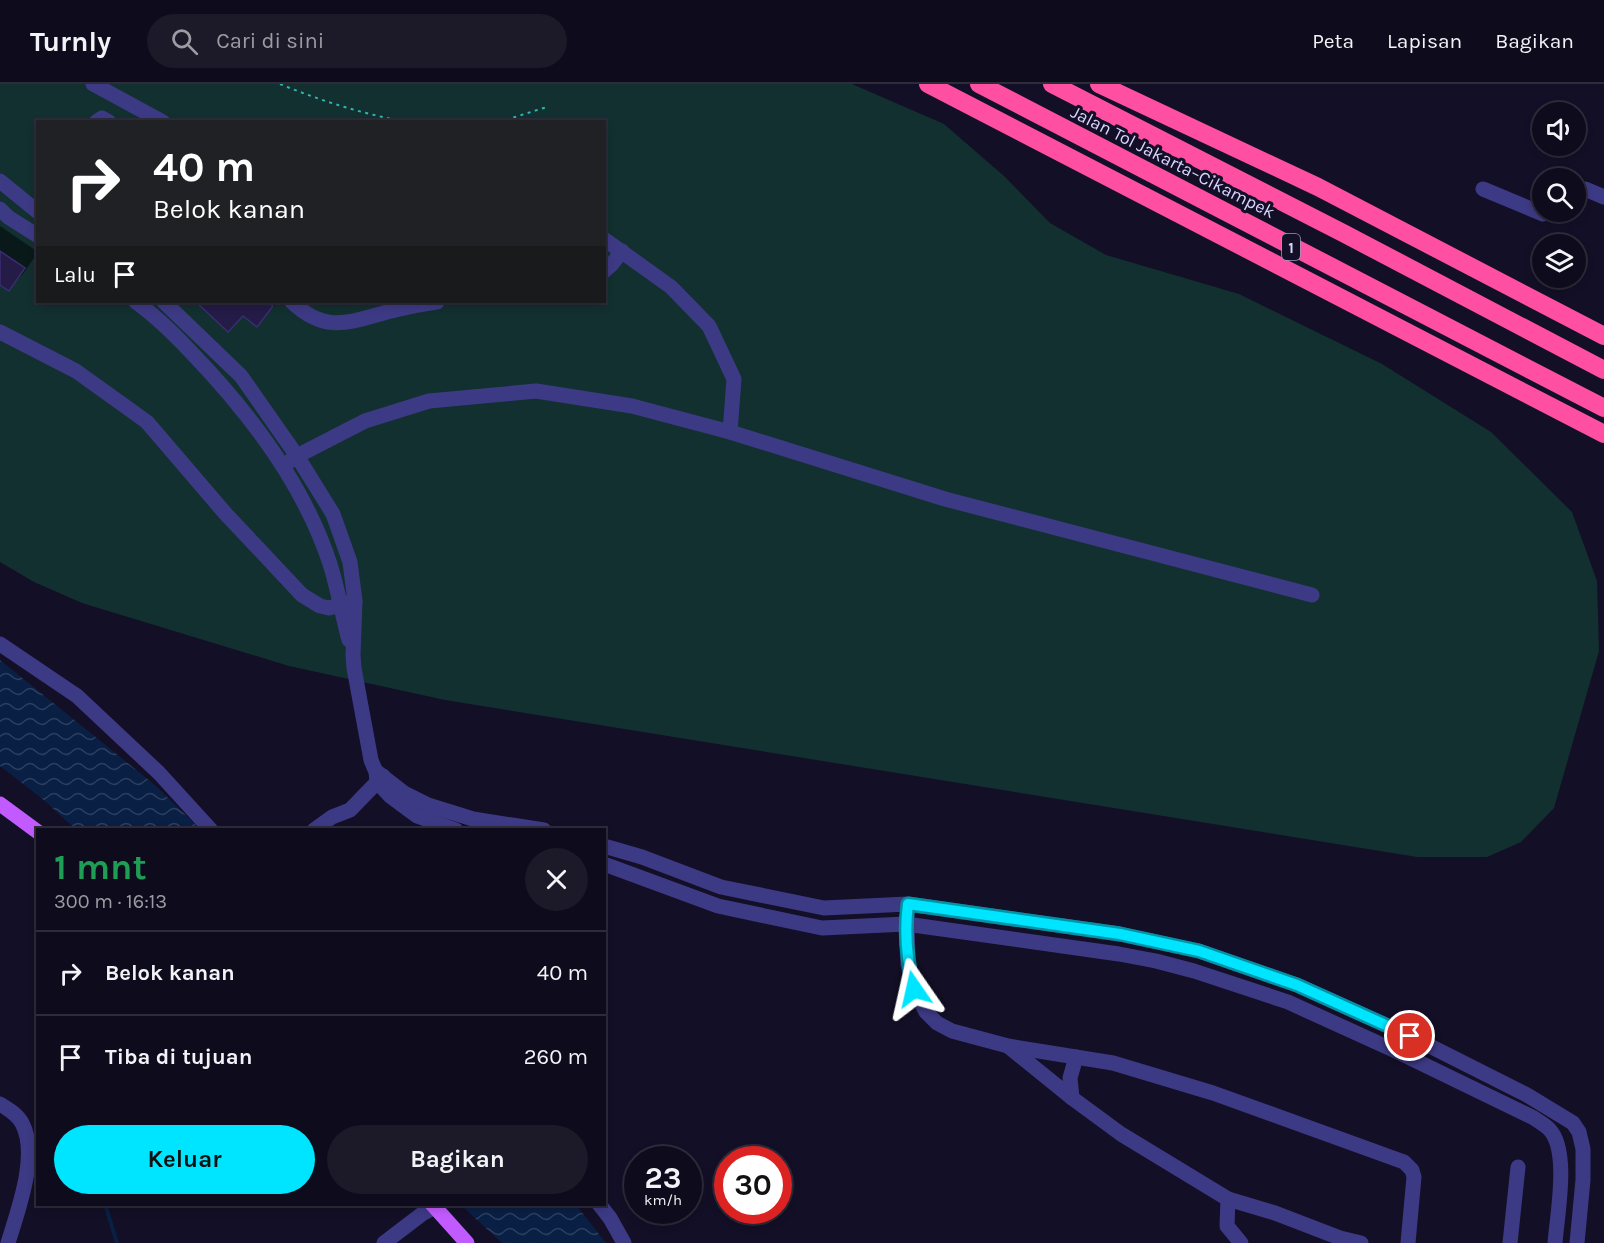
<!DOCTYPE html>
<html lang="id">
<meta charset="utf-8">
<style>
:root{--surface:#0e0b1c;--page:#1c1929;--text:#f1f3f6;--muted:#9b9ba3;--line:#2e2b3b;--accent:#00e5ff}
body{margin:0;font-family:Karla,sans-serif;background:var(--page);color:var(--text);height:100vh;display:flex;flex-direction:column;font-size:22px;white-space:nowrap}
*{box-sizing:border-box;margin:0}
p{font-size:20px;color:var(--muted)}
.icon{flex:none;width:33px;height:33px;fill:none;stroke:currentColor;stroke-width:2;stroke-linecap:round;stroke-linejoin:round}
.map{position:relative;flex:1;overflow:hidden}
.side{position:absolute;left:36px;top:744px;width:570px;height:378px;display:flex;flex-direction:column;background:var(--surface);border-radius:0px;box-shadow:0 3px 9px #0003,0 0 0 2px var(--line)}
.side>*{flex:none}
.hud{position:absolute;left:36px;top:36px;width:570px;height:183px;border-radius:0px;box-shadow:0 3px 9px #0003,0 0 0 2px var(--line);background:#202124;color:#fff;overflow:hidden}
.controls{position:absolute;left:1532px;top:18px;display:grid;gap:12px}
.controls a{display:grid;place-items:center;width:54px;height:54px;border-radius:50%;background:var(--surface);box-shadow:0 3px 9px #0003,0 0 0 2px var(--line);font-size:30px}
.speed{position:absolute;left:624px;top:1062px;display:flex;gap:12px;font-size:30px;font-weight:700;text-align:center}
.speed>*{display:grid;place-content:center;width:78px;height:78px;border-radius:50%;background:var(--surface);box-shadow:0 3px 9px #0003,0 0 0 2px var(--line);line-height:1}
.speed small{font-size:15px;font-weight:400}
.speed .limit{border:9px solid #d22;background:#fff;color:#111}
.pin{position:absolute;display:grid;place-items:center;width:51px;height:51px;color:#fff;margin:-26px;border:3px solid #fff;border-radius:50%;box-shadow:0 2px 6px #0007}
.me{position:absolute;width:66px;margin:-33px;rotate:349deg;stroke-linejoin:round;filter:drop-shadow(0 0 4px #0008)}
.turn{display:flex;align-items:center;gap:21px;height:126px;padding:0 18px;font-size:27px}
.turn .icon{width:78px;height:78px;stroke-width:2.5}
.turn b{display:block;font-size:42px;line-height:51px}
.then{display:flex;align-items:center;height:57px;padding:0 18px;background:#0003;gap:12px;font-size:22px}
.round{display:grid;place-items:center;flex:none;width:63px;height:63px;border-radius:32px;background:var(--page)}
.overview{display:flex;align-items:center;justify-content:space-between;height:102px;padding:0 18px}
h1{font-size:36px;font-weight:700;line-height:45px;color:#1e9e55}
.action{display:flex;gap:12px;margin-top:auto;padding:12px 18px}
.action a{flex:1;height:69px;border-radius:36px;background:var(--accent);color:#111;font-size:24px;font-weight:700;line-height:69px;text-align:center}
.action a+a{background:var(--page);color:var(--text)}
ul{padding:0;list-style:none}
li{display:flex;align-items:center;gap:18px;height:84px;padding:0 18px;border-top:2px solid var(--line)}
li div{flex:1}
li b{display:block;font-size:22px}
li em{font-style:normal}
header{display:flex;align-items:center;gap:36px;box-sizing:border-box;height:84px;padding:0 30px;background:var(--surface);border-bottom:2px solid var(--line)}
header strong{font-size:28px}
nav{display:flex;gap:33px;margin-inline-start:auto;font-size:21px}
.search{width:420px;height:54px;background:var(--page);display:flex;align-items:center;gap:15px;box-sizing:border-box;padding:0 21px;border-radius:33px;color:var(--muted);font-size:22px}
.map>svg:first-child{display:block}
.grass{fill:#12302f;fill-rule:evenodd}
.water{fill:url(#water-waves)}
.shadow{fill:#0007}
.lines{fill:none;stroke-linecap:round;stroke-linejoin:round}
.stream{stroke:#0a1f44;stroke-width:4}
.building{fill:#241b47;stroke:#3b2d73;stroke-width:1.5}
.path{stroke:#2fb8b0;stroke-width:2;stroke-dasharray:3 4.5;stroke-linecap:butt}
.minor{stroke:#3d3a85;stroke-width:15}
.major{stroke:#c25bff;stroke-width:15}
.highway{stroke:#ff4fa3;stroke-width:18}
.route-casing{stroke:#0095a6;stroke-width:15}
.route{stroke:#00e5ff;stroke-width:10}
.labels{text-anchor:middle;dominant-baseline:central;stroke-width:6;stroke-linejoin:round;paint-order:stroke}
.shield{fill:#130f26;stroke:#9e99be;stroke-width:1.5}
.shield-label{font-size:16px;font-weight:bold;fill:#d9d4ff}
.street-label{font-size:18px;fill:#d9d4ff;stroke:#130f26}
</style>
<header>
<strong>Turnly</strong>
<div class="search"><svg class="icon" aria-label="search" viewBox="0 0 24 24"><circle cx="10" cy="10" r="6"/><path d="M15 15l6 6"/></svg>Cari di sini</div>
<nav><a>Peta</a><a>Lapisan</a><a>Bagikan</a></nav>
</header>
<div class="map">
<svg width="1604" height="1159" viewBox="0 0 1604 1159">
<defs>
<pattern id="water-waves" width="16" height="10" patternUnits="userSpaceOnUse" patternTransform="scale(1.5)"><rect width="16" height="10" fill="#0a1f44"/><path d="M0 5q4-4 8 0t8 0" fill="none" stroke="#2d3f60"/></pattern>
</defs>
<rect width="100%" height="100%" fill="#130f26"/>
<path class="grass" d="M0 0H852L944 40 1004 92 1050 139 1106 171 1239 210 1382 280 1491 348 1572 428 1597 497 1599 567 1554 724 1521 758 1487 773H1417L445 616 289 582 82 519 34 498 0 478ZM38 38H604V218H38Z"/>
<g class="water">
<path d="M0 576 155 701 200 745H75L45 717 0 682Z"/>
<path d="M461 1121H576L606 1159H502Z"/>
</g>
<g class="shadow">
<path d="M0 142 38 168 23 190 9 205 0 199Z"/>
<path d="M198 218H278L257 241 243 230 228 246Z"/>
</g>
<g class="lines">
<path class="stream" d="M105 1120 117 1159"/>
</g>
<g class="building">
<path d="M0 167 25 184 9 207 0 201Z"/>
<path d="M196 218H269L273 222 257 243 243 232 228 248Z"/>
</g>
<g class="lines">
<g class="path">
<path d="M280 0C321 17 363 30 407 38"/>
<path d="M499 38 547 23"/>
</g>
<g class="minor">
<path d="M93 0 163 38"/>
<path d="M96 38 102 34 109 38"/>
<path d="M0 97 38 128"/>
<path d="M1483 105 1543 130 1552 128"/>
<path d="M1575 107 1585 105 1604 113"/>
<path d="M0 125 8 133 38 152"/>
<path d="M604 155 671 203 709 242 734 295 730 348"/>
<path d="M604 187 612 180 622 167"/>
<path d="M136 218C156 232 173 249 190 267 248 327 304 400 330 480 338 505 342 531 349 556"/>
<path d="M164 218 241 292 297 372 333 430 350 478 355 517 353 571 354 584 371 676 376 688 377 698 390 712 417 732 456 746"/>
<path d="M292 218C325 249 347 239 387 228 403 224 420 220 437 218"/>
<path d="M0 248 76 287 147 338 224 428 302 511 320 522 329 524 355 517"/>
<path d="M283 382 297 372 365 337 429 317 536 307 632 322 730 348 945 415 1312 511"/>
<path d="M0 560 77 612 159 689 211 746"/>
<path d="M377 688 404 709 428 721 473 735 544 746"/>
<path d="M314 746 332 733 350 726 383 692"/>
<path d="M604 762 642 773 721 803 824 824 908 820 1120 850 1199 867 1297 901 1410 952 1527 1011 1573 1039 1579 1048 1583 1065V1096L1577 1159"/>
<path d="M604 780 718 822 822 844 906 840 1119 870 1156 877 1194 887 1288 918 1400 969 1534 1034C1538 1037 1545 1041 1549 1045 1570 1066 1557 1131 1555 1159"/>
<path d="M907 832 908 881 914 905 926 928 937 939 952 947 1008 962 1113 979 1213 1009 1404 1078 1412 1086 1414 1093 1408 1159"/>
<path d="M1009 963 1072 1014 1121 1050 1228 1115 1227 1142 1241 1159"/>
<path d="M1072 1014 1070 994 1076 973"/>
<path d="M0 1020C8 1025 17 1030 22 1039 39 1071 18 1126 8 1159"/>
<path d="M1228 1115 1275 1129 1340 1154 1361 1159"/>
<path d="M599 1120 610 1134 624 1159"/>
<path d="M384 1159 422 1130 435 1123"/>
<path d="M1510 1159 1518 1083"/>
</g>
<g class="major">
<path d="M0 720 38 748"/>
<path d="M432 1120 467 1159"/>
</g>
<g class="highway">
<path d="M928 0 1604 350"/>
<path d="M979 0 1604 324"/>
<path d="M1052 0 1343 149 1604 286"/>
<path d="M1099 0 1318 103 1604 252"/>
</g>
</g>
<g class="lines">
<defs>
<path id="route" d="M914 905C907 877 904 849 908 820L1120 850 1199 867 1297 901 1410 952"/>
</defs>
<use href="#route" class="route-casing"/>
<use href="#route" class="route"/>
</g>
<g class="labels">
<rect class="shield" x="1282" y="150" width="18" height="26" rx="4.5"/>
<g class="shield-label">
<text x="1291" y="163">1</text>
</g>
<g class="street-label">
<text transform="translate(1173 78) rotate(27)">Jalan Tol Jakarta–Cikampek</text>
</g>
</g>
</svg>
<div class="controls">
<a><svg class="icon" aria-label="sound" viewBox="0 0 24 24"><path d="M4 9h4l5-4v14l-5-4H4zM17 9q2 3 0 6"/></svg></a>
<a><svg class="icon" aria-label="search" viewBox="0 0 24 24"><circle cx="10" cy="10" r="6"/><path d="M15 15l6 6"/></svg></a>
<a><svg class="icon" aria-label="layers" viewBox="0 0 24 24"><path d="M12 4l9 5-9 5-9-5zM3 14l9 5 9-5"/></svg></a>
</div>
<div class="speed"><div>23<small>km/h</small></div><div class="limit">30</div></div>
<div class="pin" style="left:1410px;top:952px;background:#d93025"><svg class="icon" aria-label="arrive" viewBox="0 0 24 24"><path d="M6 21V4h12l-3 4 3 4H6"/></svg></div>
<svg class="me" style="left:914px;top:905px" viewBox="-20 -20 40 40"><path d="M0-17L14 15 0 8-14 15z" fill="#00e5ff" stroke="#fff" stroke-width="4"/></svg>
<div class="hud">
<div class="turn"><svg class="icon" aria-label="right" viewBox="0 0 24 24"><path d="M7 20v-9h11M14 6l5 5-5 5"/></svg><div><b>40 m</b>Belok kanan</div></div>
<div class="then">Lalu<svg class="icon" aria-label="arrive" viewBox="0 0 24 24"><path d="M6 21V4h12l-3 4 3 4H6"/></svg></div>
</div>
<section class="side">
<div class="overview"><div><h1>1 mnt</h1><p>300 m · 16:13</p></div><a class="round"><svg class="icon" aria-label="close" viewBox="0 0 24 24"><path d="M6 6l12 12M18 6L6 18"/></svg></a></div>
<ul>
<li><svg class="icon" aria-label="right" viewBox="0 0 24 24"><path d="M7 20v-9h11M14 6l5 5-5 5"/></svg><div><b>Belok kanan</b></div><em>40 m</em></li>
<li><svg class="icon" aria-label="arrive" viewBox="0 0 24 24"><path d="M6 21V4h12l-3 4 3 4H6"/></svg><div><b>Tiba di tujuan</b></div><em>260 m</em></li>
</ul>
<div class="action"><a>Keluar</a><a>Bagikan</a></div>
</section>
</div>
